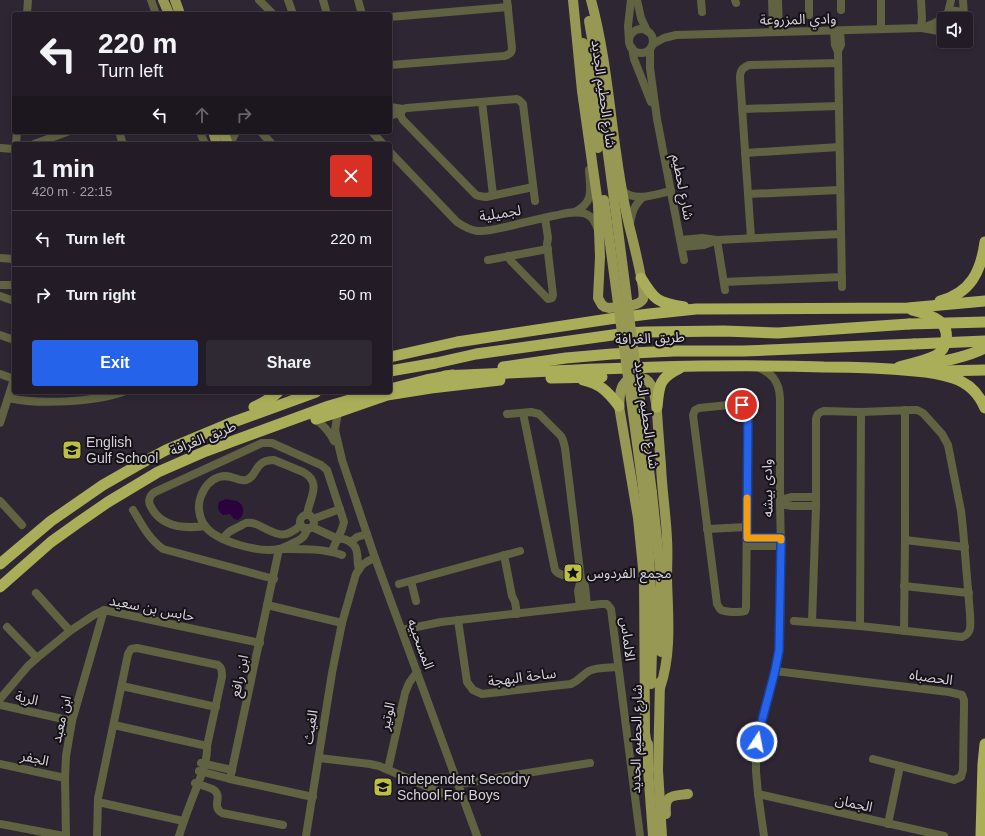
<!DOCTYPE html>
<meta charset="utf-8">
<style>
:root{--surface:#231c27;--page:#2f2933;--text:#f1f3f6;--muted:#a3a1a7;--line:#403a44;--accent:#2563eb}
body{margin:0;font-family:Helvetica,"Noto Sans Arabic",sans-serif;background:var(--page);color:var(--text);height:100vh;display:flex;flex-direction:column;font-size:15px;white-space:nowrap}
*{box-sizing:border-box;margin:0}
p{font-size:13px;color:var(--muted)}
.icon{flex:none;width:22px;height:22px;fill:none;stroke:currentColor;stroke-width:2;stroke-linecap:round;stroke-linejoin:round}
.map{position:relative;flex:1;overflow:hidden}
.side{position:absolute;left:12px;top:142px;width:380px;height:252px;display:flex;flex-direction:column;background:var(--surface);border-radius:4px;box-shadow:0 2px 6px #0003,0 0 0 1px var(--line)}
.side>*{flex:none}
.hud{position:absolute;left:12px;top:12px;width:380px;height:122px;border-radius:4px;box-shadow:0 2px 6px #0003,0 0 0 1px var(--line);background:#231c27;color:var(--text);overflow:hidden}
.buttons{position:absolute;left:937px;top:12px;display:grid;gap:8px}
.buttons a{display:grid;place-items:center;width:36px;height:36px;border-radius:4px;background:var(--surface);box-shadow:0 2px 6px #0003,0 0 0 1px var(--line);font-size:20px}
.pin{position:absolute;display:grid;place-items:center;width:34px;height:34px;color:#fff;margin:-17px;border:2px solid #fff;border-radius:50%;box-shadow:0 1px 4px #0007}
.me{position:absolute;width:44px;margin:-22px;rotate:11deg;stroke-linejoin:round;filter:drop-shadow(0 0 3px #0008)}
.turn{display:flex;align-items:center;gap:14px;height:84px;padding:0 20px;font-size:18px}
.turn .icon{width:52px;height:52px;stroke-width:2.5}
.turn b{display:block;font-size:28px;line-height:34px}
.lanes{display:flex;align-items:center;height:38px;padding:0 20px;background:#0003;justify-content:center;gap:20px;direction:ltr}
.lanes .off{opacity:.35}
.round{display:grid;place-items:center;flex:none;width:42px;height:42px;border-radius:4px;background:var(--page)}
.summary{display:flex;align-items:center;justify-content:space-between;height:68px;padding:0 20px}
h1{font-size:24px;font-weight:700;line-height:30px}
.cta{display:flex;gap:8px;margin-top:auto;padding:8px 20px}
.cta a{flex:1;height:46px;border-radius:4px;background:var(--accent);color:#fff;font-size:16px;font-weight:700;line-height:46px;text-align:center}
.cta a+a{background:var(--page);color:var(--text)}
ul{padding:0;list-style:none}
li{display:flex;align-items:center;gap:12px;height:56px;padding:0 20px;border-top:1px solid var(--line)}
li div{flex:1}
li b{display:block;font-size:15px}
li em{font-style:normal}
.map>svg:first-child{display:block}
.water{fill:#2b013e}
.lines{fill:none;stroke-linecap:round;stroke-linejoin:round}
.minor{stroke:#606241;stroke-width:8}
.major{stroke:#969853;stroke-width:10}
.highway{stroke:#abae59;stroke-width:11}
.major-bridge{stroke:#969853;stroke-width:10}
.highway-bridge{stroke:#abae59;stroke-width:11}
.route-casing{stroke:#184099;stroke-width:10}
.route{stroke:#2563eb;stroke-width:7}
.slow{stroke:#f59e0b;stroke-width:7}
.labels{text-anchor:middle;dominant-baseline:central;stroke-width:4;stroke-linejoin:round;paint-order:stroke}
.street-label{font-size:14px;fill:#d6d1da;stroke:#151117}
.poi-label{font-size:14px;fill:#d6d1da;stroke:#151117;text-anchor:start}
</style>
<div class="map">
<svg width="985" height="836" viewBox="0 0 985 836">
<rect width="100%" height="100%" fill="#2f2634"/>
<path class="water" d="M226 499 237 501 242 505C244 512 244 515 238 520L234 519 230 514 223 515C218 511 217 508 219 502Z"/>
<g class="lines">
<g class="minor">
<path d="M151 0 156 14"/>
<path d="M259 0 273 14"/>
<path d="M288 0 293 14"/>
<path d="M323 0 327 14"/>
<path d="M358 0 362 14"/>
<path d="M637 0 641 18 647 31"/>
<path d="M701 0 702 12"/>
<path d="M735 0 736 3"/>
<path d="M772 0 773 32"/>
<path d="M778 0 779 32"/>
<path d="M809 0V15"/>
<path d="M841 0V10"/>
<path d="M881 0V29"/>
<path d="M921 0 922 18 921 28"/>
<path d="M963 0 964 16"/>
<path d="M948 13 951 0"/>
<path d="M27 14 28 0"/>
<path d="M390 17 508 7"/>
<path d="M944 27C939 11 959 4 966 19"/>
<path d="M922 28 944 32"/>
<circle cx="641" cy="41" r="12"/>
<path d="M834 31 835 45 838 52 842 287"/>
<path d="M629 41 628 26 631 0"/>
<path d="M653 44 664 38 676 35 921 28 933 24 944 18"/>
<path d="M632 48 634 59 651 102"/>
<path d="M650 50V68L657 119 684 260"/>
<path d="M838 51 841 45 840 31"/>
<path d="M390 65 504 56C509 55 512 53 512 48L507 0"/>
<path d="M482 102 493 195"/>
<path d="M390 107 403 109"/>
<path d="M742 109 839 106"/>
<path d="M390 116 395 114 401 113"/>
<path d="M119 132 123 144"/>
<path d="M200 132 205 144"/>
<path d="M261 132 272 144"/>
<path d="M372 132 383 144"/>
<path d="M16 144 17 132"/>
<path d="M34 144 67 132"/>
<path d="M231 144 233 138 236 132"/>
<path d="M0 148 14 149"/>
<path d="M390 152 457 222C463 226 470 230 477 231 488 232 500 228 510 226 526 222 542 218 558 215 567 213 580 210 588 215 594 218 596 224 598 230"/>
<path d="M745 153 839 147"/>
<path d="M533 187 486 197 479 196 476 195 403 120C399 115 400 109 407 108L517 99 519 100 523 104 535 201"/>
<path d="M622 190C635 203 655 194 671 191"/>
<path d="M748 194 840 190"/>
<path d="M575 212C595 201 590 190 589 170"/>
<path d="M630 224C632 211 634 206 643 197"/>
<path d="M751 238 740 78C740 71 742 68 749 65L838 63"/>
<path d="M681 240 702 238 717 240 841 234"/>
<path d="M717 240 725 290"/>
<path d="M682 247 704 245 717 240"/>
<path d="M508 256 511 261 548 299 552 298 553 295 547 244 548 238 545 218"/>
<path d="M0 258 14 259"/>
<path d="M488 260 548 249"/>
<path d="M724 282 842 277"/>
<path d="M0 285H12"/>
<path d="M0 296 14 301"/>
<path d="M0 335 14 340"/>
<path d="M757 367C772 373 779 381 780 398V504L781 546 780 639 778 660 760 728 756 757V771L758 794 764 836"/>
<path d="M0 374 14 379"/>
<path d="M9 398C39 405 94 402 123 392"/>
<path d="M738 404C745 405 748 408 748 415L746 608 745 611C740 613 726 612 721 610 719 608 719 607 717 604L693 415 695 410 699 408Z"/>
<path d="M338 412 335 430 342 460 375 558 477 836"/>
<path d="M523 413 555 570C561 578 571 575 580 573"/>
<path d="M507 414 531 412 539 414 561 436 563 440 565 448 581 579 585 586 587 605"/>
<path d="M315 419C324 425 329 431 334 441"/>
<path d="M0 423 14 379"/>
<path d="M780 500 792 497H816"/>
<path d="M0 501 22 525"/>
<path d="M780 504 792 506H816"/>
<path d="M133 510C142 525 149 539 163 549L274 579"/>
<circle cx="307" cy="522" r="7"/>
<path d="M313 519 340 509"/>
<path d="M205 526C184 529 160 527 150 505 148 500 150 495 155 492L262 443H272L321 465 327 470 344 522 342 529 332 551"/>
<path d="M312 527 338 539C346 538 356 543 357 553 358 559 357 564 359 569"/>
<path d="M307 528C306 537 300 540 293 543 289 545 283 548 279 549 260 553 217 542 205 526 199 518 197 505 201 496 204 488 210 480 219 477 231 473 237 482 246 480 258 477 253 460 274 460L303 472C323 483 309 498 307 515"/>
<path d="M707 529 747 527"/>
<path d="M747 538H781"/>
<path d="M223 539C228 531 231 531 238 527 241 526 243 524 246 523 251 522 254 523 258 525 277 534 283 541 301 525"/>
<path d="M905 540 965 547"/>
<path d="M351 542 357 537 367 534"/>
<path d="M747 546H781"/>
<path d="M504 555 512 596 515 602 517 614"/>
<path d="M411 581 416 601"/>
<path d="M399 584 520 551"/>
<path d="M904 586 969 593"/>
<path d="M36 593 70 631"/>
<path d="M267 605 342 623"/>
<path d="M580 606 578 591 581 579"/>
<path d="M458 620 467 682 473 690 482 694 571 684C580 680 582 675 589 671 597 667 609 668 618 667"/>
<path d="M794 621 860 626 962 637C973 633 970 624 970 614L963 529 961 511 948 445 942 434 923 413 917 410H914L861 412 824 411C819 412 817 414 816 419V506L812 622"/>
<path d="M860 626 861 412"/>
<path d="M7 627 37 658"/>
<path d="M402 630 441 622 601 604H607L611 609 640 836"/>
<path d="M904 631 905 540V410"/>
<path d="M775 671 949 692 962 695 964 700V707L963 770 961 777 954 780 873 759"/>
<path d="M122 686 216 707"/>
<path d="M0 699 28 666 37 658 70 631 94 615 104 610 260 643"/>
<path d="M0 705 72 721"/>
<path d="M114 725 207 746"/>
<path d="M319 758 370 764 379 766 449 796"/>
<path d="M201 763 232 770"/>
<path d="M0 764 65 778"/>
<path d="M388 769 405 693 409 683 417 672"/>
<path d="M199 771 230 779 313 797"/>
<path d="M230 779 279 549C301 549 322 548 342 555"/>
<path d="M195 783C201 785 209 787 214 790 223 797 211 806 222 813L283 825"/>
<path d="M458 784 590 763"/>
<path d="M758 794 944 836"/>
<path d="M98 802 183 821"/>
<path d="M0 824 64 836"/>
<path d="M888 824 900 766"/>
<path d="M66 836 65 778 66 756 72 721 104 610"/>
<path d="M97 836 98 798 100 789 128 654 131 649 137 648 218 665C222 668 222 671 222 677L207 746C208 760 201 776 196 789 190 804 184 820 179 836"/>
<path d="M306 836 332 673 342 623 356 574 362 565 368 561 375 558"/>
</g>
<g class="major">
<path d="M163 0 169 14"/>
<path d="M175 0 180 14"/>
<path d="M573 0 582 91 598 204 600 257 598 298 602 305 605 307 609 308C618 307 639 307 643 299 646 291 632 237 629 225 611 151 611 73 591 0"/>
<path d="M589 21 595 56 614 199"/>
<path d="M583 43 587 60 598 148"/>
<path d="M213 132 217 144"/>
<path d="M223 132 228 144"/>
<path d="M652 493 661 577V652"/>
<path d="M644 495 647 524 653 619 651 684"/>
<path d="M660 682 658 770 662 836"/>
<path d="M648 744V769L653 836"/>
<path d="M648 751 645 733 644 578 638 518 619 406C620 399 619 391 623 385 629 375 646 375 651 385 657 396 657 414 658 427 659 440 660 453 661 466 662 491 666 515 667 539 668 552 667 566 667 579 668 615 672 653 660 688"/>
<path d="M666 814C664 794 672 796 688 794"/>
</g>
<g class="highway">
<path d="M641 278C655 301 657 302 684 307"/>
<path d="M940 301C971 293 981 271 985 242"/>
<path d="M390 357 457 342 609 319 649 314 696 309 908 308 985 301"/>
<path d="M927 364C947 361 967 357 985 348"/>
<path d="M503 367 566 358 612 354 674 351H744L914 344"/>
<path d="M899 367C910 364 925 361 935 356 948 349 951 329 938 320 931 315 920 312 912 310"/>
<path d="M390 371 436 363 476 354 627 333 645 332 724 331 778 333 909 324"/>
<path d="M940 371 985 370"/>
<path d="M445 376C571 370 698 363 824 367 854 367 885 368 915 371 928 372 941 374 953 378 969 383 979 394 985 408"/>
<path d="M551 378 602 377"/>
<path d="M583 380C601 384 608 392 619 406"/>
<path d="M390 389 426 380 453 375"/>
<path d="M254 407C263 403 271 399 278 392"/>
<path d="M657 407C659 385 659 378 680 368"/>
<path d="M316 419 338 412 387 395 431 388 500 380"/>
<path d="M0 564 51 521 103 485 138 465 166 450 228 424 316 392"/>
<path d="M0 587 51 542 79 522 108 502 158 472 206 451 329 406 377 392"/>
<path d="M981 836 983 764 985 744"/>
</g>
<g class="major-bridge">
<path d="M614 199 652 493"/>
<path d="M604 200 644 495"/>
</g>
<g class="highway-bridge">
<path d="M909 324 985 322"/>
<path d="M914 344 985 341"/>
</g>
</g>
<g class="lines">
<defs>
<path id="route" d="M742 405 745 406 748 412 747 538H781V546L779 650 775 671 760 728 757 742"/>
</defs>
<use href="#route" class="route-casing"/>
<use href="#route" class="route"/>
<path class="slow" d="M747 498V538H781V540"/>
</g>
<defs>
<symbol id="school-square" viewBox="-11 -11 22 22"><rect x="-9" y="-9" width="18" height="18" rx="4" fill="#bcbf43" stroke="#151117"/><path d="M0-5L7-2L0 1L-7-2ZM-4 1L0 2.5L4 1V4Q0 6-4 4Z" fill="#111"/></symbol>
<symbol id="sight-square" viewBox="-11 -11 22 22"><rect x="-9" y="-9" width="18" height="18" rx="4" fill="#bcbf43" stroke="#151117"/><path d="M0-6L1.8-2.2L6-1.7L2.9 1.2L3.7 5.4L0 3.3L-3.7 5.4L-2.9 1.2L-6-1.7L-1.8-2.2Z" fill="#111"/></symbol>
</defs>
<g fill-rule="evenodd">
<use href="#school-square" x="61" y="439" width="22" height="22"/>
<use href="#sight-square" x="562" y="562" width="22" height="22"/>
<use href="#school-square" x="372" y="776" width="22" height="22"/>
</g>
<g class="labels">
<g class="street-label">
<text transform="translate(798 19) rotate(-1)">وادي المزروعة</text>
<text transform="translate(604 94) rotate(82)">شارع الحطيم الجديد</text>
<text transform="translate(683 187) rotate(79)">شارع لحطيم</text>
<text transform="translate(500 213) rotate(-9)">لجميلية</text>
<text transform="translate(650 338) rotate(-2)">طريق الغرافة</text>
<text transform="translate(647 415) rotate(82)">شارع الحطيم الجديد</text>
<text transform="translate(203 438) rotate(-22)">طريق الغرافة</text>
<text transform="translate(767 488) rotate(-91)">وادى بيشه</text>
<text transform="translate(152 608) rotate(11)">حابس بن سعيد</text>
<text transform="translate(628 639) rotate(83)">الالماس</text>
<text transform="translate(421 644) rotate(70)">المسحبيه</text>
<text transform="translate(239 676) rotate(-78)">ابن رافع</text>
<text transform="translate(522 677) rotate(-7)">ساحة البهجة</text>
<text transform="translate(931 677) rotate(8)">الحصباه</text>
<text transform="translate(27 698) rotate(13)">الرية</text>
<text transform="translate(387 716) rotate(-77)">الوتير</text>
<text transform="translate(61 719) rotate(-77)">ابن معبد</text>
<text transform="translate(310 727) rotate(-81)">الغيث</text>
<text transform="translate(636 739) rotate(-89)">شارع الحطيم الجديد</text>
<text transform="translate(35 758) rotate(12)">الجفر</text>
<text transform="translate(854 803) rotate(13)">الجمان</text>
</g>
<g class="poi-label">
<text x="86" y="442">English<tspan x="86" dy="16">Gulf School</tspan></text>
<text x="587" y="573">مجمع الفردوس</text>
<text x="397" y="779">Independent Secodry<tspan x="397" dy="16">School For Boys</tspan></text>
</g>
</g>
</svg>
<div class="buttons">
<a><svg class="icon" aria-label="sound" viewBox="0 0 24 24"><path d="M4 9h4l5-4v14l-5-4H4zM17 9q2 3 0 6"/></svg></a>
</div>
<div class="pin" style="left:742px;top:405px;background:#d93025"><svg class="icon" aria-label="arrive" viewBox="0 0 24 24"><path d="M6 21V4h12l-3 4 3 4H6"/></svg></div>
<svg class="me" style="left:757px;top:742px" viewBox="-20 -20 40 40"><circle r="17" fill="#2563eb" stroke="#fff" stroke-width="3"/><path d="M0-11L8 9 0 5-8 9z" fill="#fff"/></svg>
<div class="hud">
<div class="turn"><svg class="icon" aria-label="left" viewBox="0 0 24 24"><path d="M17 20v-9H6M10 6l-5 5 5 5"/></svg><div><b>220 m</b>Turn left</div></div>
<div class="lanes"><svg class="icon" aria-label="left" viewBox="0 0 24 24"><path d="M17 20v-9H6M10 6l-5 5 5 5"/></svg><svg class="icon off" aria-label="ahead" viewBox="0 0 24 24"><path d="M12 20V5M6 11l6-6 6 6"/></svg><svg class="icon off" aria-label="right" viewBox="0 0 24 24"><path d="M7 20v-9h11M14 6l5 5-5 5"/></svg></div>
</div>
<section class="side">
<div class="summary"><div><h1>1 min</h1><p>420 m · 22:15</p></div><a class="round" style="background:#d93025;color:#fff"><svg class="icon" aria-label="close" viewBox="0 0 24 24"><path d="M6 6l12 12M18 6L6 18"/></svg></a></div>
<ul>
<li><svg class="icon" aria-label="left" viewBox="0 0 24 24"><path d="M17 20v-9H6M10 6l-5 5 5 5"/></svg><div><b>Turn left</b></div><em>220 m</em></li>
<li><svg class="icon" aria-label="right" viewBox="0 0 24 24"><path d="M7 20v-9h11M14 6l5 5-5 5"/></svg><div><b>Turn right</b></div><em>50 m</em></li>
</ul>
<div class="cta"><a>Exit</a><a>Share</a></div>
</section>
</div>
